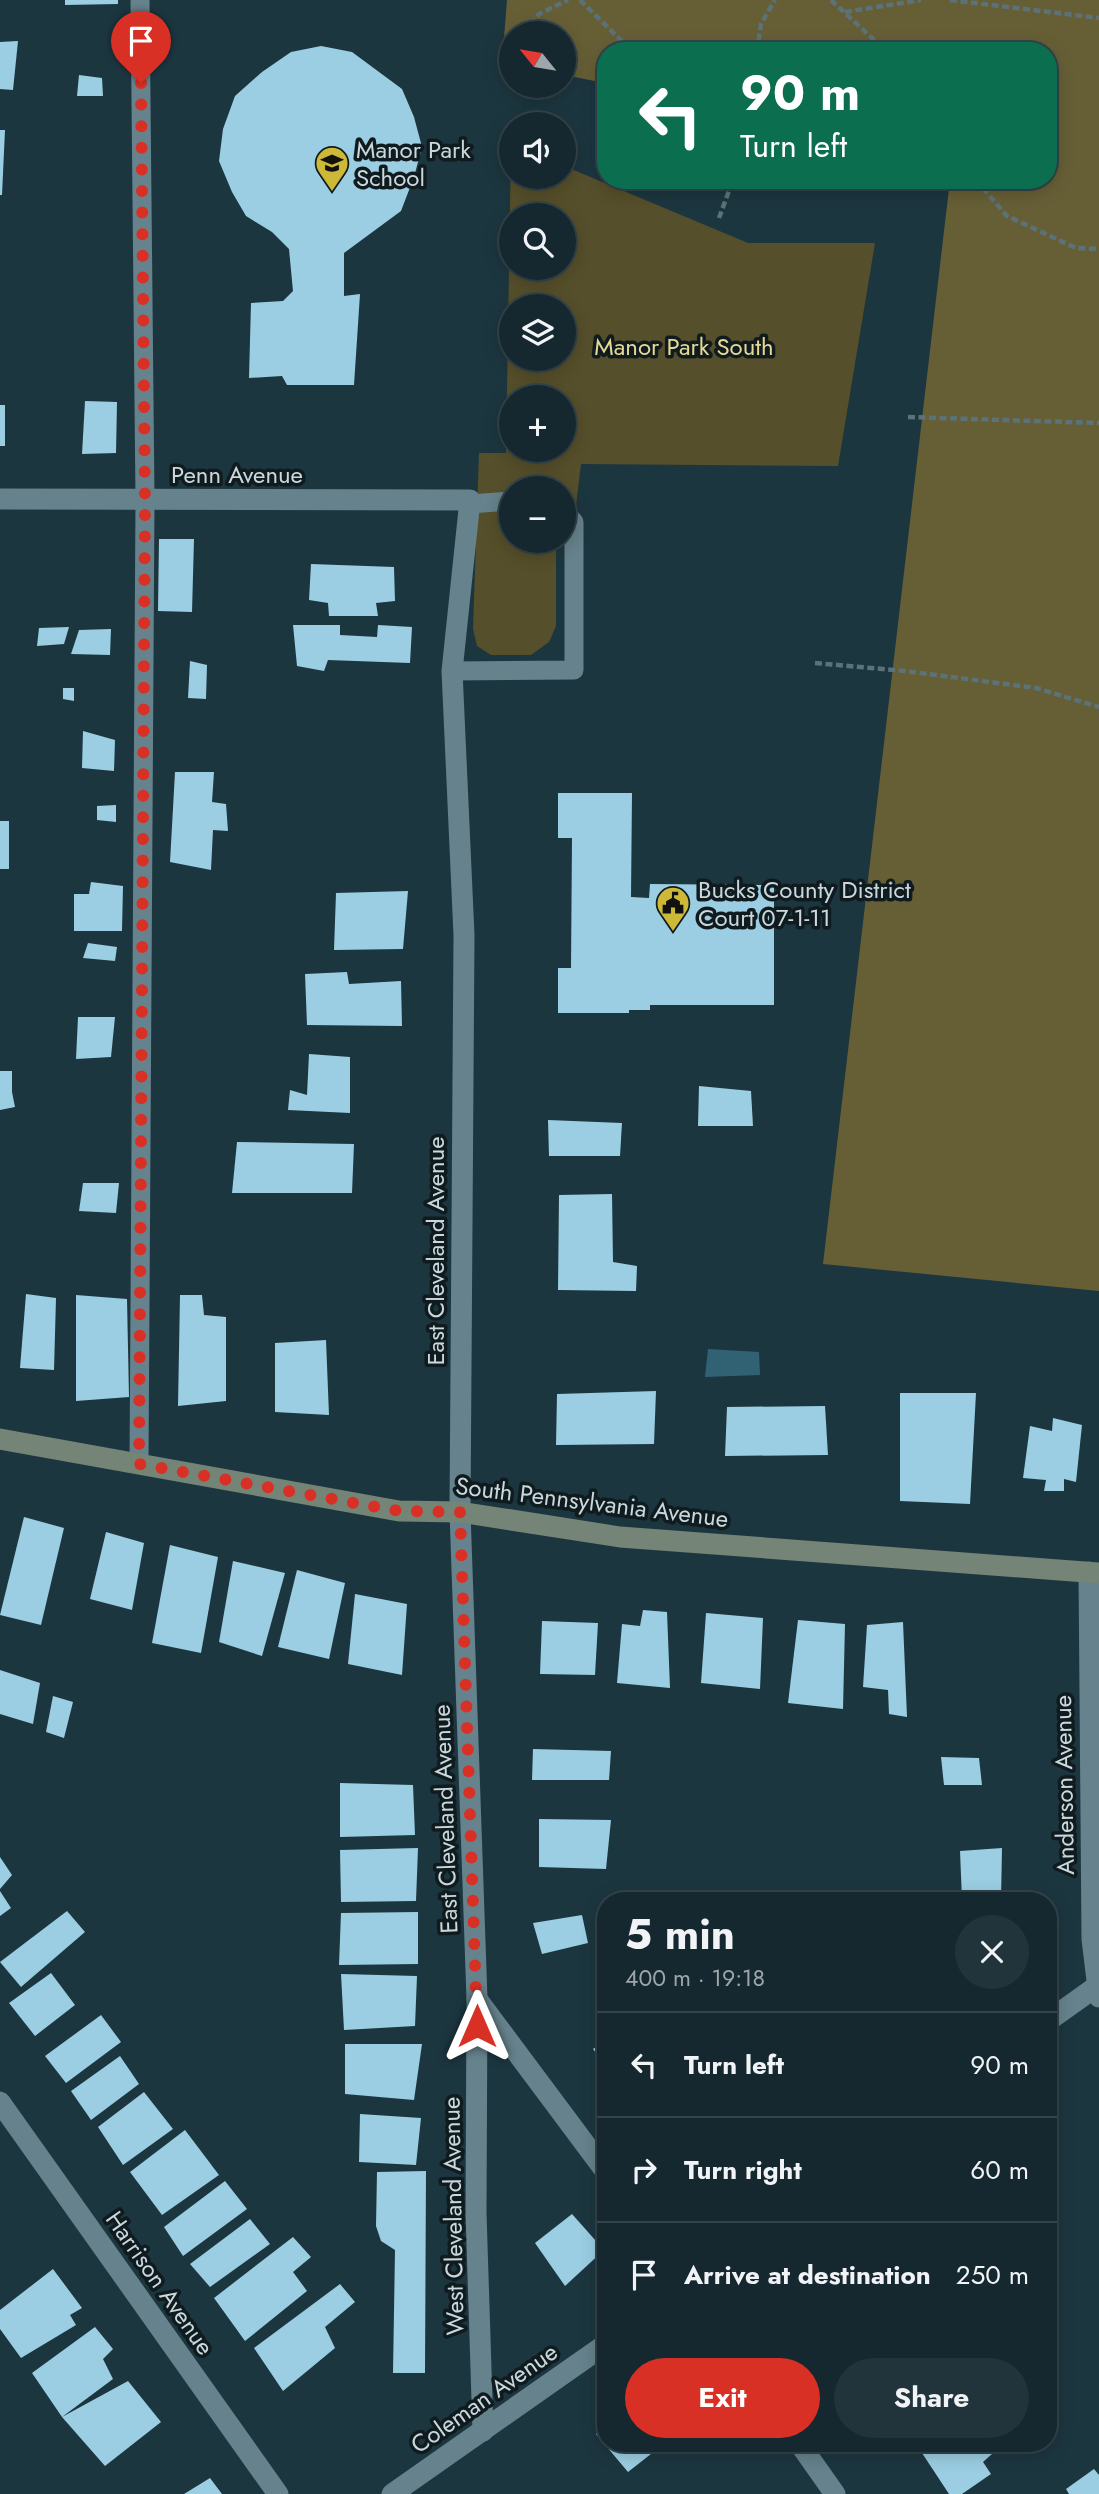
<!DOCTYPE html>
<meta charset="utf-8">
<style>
:root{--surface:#15282f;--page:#22343b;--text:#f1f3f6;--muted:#9da6aa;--line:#34444b;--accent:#d93025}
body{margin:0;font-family:Jost,sans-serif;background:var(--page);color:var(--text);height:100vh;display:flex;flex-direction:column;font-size:26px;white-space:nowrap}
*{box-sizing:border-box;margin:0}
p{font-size:23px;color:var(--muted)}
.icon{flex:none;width:38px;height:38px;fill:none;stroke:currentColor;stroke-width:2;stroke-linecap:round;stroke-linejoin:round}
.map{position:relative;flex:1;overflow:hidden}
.drawer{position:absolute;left:597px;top:1892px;width:460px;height:560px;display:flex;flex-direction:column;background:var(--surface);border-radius:28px;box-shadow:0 4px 18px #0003,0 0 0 2px var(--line)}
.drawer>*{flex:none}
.banner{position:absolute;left:597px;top:42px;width:460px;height:147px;border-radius:28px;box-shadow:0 4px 18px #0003,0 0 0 2px var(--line);background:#0b6e4f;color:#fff;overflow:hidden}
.needle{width:46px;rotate:300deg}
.fabs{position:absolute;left:499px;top:21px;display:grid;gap:14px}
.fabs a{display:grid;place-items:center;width:77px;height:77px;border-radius:50%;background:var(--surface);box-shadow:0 4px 18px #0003,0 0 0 2px var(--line);font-size:35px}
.pin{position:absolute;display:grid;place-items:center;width:60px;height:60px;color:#fff;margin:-72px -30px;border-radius:50% 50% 50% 0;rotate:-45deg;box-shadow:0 0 7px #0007}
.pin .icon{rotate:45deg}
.me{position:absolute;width:77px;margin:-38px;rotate:0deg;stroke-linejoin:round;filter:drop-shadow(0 0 5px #0008)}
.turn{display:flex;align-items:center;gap:24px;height:147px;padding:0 28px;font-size:32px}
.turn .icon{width:91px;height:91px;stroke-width:2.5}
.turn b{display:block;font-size:49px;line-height:60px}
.round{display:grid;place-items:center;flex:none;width:74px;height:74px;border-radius:37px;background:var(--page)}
.overview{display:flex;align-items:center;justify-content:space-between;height:119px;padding:0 28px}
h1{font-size:42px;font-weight:700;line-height:52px}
.primary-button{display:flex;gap:14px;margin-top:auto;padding:14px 28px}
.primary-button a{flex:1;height:80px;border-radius:42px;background:var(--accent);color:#fff;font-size:28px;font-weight:700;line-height:80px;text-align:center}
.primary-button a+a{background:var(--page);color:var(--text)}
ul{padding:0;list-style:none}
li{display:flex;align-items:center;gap:21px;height:105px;padding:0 28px;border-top:2px solid var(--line)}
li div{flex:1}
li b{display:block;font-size:26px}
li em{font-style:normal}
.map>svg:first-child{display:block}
.green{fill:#564f2b;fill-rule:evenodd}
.forest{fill:#665f36}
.water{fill:#316273}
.building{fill:#9bcee2}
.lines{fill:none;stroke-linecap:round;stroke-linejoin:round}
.path{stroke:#5c7279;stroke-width:4.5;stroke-dasharray:7 3.5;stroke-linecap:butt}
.lane{stroke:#66828c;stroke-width:19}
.street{stroke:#66828c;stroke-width:21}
.secondary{stroke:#748476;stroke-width:21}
.route{stroke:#d93025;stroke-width:12;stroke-dasharray:0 21.6}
.labels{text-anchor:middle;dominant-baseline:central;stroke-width:7;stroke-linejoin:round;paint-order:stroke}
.poi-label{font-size:24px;fill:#c9d8dd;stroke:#101b1f;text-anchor:start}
.park-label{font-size:24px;fill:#e5d993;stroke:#101b1f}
.street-label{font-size:24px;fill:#c9d8dd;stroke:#101b1f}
</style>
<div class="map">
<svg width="1099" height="2494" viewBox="0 0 1099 2494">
<rect width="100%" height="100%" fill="#1c363f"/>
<path class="green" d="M511 144V177H564V166L748 243H875L838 466 581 464 574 522 564 526V488H511V541H556V626L549 642 531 655H491L477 646 473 629 479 453H506ZM511 215H564V268H511ZM511 306H564V359H511ZM511 397H564V450H511Z"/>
<path class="forest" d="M507 0H1099V1291L823 1264 950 180H1048V51H606L605 83 564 75V33H511V64L502 63Z"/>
<path class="water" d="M708 1349 759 1352 760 1375 705 1377Z"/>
<g class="building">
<path d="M65 0H118V4L65 5Z"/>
<path d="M18 41 13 90 0 89V42Z"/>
<path d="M321 46 352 52 402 89 414 117 422 147 414 177 401 211 344 253V296L360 294 354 385H287L282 376 249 378 251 303 283 301 293 291 289 249 272 232 246 216 232 192 219 161 223 129 235 96 262 72 291 52Z"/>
<path d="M79 75 102 78 103 96H77Z"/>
<path d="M0 130H5L2 195H0Z"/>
<path d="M85 401 117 402 116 453 82 454Z"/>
<rect x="0" y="405" width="5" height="41"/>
<path d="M159 539H194L192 612 158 611Z"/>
<path d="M311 564 394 567 395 601 376 603 378 616H329L328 603 309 600Z"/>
<path d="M293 625H340V635L377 637 378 625 412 627 410 663 328 660 324 671 297 666Z"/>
<path d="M69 627 64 644 37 646 39 628Z"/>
<path d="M111 629 110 655 71 654 79 630Z"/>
<path d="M190 661 207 665 206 699 188 698Z"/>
<path d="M63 688H74V701L63 699Z"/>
<path d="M83 731 115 740 114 771 82 768Z"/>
<path d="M175 772H214L212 802 226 804 228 831 213 830 211 870 170 862Z"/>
<path d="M558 793H632L631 897 649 898 650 884 774 885V1005H650V1010H629V1013H558V968H571L572 838H558Z"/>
<path d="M116 805V822L97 820V806Z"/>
<rect x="0" y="821" width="9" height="48"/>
<path d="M91 882 123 886 122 931H74V894H89Z"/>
<path d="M408 891 403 949 334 950 336 893Z"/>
<path d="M88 943 117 947 115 961 83 958Z"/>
<path d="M347 972 349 984 401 981 402 1026 307 1025 305 974Z"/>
<path d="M78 1017H115L111 1057 76 1059Z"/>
<path d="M309 1054 350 1057V1113L288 1110 290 1090 307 1095Z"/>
<path d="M0 1071H12V1092L15 1107 0 1110Z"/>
<path d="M699 1086 751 1091 753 1126H698Z"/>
<path d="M548 1120 622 1123 620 1156H549Z"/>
<path d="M237 1142 354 1144 352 1193H232Z"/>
<path d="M83 1183H119L116 1213 79 1211Z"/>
<path d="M612 1194 613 1262 637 1266 636 1291 558 1290 559 1195Z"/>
<path d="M26 1294 56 1298 54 1370 20 1368Z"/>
<path d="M76 1295 127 1299 129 1397 76 1401Z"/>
<path d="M180 1295H202L204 1315 226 1317V1401L178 1406Z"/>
<path d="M326 1340 329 1415 275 1412V1343Z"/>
<path d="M656 1391 654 1444 556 1445 557 1394Z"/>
<path d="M900 1393H976L970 1504 900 1501Z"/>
<path d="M825 1406 828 1455 725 1456 727 1407Z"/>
<path d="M1053 1418 1082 1425 1076 1482 1064 1479V1491H1044L1046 1480 1023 1478 1030 1426 1052 1431Z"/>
<path d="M24 1517 64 1528 41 1625 0 1615Z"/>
<path d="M106 1532 144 1543 132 1610 90 1599Z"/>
<path d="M170 1545 218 1557 201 1653 152 1643Z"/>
<path d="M233 1561 285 1573 262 1656 219 1642Z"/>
<path d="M297 1570 345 1583 329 1659 278 1647Z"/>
<path d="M355 1594 407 1604 402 1675 348 1664Z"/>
<path d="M643 1610 667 1612 670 1688 617 1683 622 1624 640 1626Z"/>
<path d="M706 1613 763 1618 760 1689 701 1683Z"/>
<path d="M798 1620 845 1624 843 1709 788 1703Z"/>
<path d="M542 1621 598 1623 595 1675 540 1674Z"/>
<path d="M903 1622 907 1717 889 1714 888 1690 863 1687 867 1625Z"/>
<path d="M0 1670 40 1683 33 1724 0 1714Z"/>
<path d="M53 1696 73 1702 64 1738 46 1732Z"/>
<path d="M533 1749 611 1751 609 1780H532Z"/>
<path d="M941 1757 979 1758 982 1785H944Z"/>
<path d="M340 1783 413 1785 415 1835 340 1837Z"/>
<path d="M539 1819 611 1820 606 1869 539 1867Z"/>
<path d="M418 1848 416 1901 341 1902 340 1850Z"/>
<path d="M1002 1848 1001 1900H962L960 1851Z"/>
<path d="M0 1857 12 1875 0 1889Z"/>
<path d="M0 1891 11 1908 0 1916Z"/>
<path d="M67 1911 85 1932 21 1987 0 1962Z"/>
<path d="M418 1912V1964L339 1965 341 1913Z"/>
<path d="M582 1915 588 1943 542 1954 533 1923Z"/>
<path d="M51 1973 75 2005 35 2036 9 2003Z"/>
<path d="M341 1974 417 1976 415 2026 344 2030Z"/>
<path d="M101 2015 121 2042 66 2083 45 2056Z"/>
<path d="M606 2040V2066L593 2049Z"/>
<path d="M345 2044H422L414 2100 345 2094Z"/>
<path d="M120 2056 139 2084 91 2120 71 2091Z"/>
<path d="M144 2092 173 2129 123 2165 98 2127Z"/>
<path d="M360 2114 421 2118 416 2165 359 2162Z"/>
<path d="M185 2130 219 2175 162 2215 130 2172Z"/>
<path d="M426 2171 425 2373H393L395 2250 381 2241 376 2226 377 2172Z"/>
<path d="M225 2181 247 2209 183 2256 164 2227Z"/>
<path d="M572 2214 604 2250 565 2286 535 2243Z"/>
<path d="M250 2219 270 2244 210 2287 190 2264Z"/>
<path d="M293 2237 311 2257 293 2272 307 2291 245 2341 214 2298Z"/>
<path d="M53 2269 82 2308 70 2315 76 2325 21 2358 0 2329V2310Z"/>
<path d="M340 2284 355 2302 325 2327 335 2348 283 2391 254 2348Z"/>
<path d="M95 2327 113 2349 103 2359 113 2379 62 2417 128 2381 161 2422 105 2466 62 2417 32 2373Z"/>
<path d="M606 2426V2443H665L628 2472 596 2434Z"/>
<path d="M936 2443H998L1001 2446 983 2462 991 2474 962 2494H949L922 2453Z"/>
<path d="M1094 2469 1099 2475V2494H1069L1066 2489Z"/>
<path d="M210 2478 222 2494H184Z"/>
</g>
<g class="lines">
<g class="path">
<path d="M580 0 632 51"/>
<path d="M831 0 886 51"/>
<path d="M950 0 1099 18"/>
<path d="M845 12 921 0"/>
<path d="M524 33 539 14 568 0"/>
<path d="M757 51 761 24 775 0"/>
<path d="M502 63 511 51"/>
<path d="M976 180 1007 216 1076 248 1099 249"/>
<path d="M719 218 733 180"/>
<path d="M908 417 1099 423"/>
<path d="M815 663 905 671 1036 688 1099 707"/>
</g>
<g class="lane">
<path d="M470 504 511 501"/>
<path d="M452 671 574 670V522L564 511"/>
<path d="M139 1464 145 500 140 0"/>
</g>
<g class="street">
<path d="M0 499 470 500 452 671 464 935 460 1512 477 1999 476 2213 483 2431"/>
<path d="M1089 1572 1092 1939 1099 1997"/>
<path d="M477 1999 606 2172"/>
<path d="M1048 2021 1097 1986"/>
<path d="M0 2102 278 2494"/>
<path d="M799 2443 835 2494"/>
<path d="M392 2494 606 2344"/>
</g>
<path class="secondary" d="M0 1439 399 1511 460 1512 620 1537 1099 1573"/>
</g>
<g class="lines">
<path class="route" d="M141 83 145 500 139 1464 399 1511 460 1512 477 2026"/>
</g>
<defs>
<symbol id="school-pin" viewBox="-11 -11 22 30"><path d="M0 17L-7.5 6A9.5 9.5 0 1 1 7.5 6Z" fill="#ceb837" stroke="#101b1f"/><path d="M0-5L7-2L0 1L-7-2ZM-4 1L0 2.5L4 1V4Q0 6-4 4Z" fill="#111"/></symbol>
<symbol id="civic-pin" viewBox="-11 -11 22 30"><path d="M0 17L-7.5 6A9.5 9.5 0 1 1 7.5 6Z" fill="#ceb837" stroke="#101b1f"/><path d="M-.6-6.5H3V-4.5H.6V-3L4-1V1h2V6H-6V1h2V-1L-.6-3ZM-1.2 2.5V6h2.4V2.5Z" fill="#111"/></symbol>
</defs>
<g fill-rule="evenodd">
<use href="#school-pin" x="313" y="144" width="38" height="52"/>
<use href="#civic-pin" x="654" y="884" width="38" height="52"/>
</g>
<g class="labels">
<g class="poi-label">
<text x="356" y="149">Manor Park<tspan x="356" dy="28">School</tspan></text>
<text x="698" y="889">Bucks County District<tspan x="698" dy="28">Court 07-1-11</tspan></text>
</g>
<g class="park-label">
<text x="684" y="346">Manor Park South</text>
</g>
<g class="street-label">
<text x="237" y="474">Penn Avenue</text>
<text transform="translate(435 1251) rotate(-90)">East Cleveland Avenue</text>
<text transform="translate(592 1502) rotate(7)">South Pennsylvania Avenue</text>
<text transform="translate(1064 1785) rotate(-91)">Anderson Avenue</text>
<text transform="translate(445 1819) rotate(-92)">East Cleveland Avenue</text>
<text transform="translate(453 2216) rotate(-91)">West Cleveland Avenue</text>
<text transform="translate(160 2283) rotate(55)">Harrison Avenue</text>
<text transform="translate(484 2398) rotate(-35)">Coleman Avenue</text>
</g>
</g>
</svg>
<div class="fabs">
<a><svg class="needle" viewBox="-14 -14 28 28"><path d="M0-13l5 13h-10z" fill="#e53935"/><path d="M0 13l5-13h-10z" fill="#9da6aa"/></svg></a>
<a><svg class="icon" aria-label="sound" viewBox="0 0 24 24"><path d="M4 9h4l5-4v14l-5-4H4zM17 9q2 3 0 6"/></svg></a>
<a><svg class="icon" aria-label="search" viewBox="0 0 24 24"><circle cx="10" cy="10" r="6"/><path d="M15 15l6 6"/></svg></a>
<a><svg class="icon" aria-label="layers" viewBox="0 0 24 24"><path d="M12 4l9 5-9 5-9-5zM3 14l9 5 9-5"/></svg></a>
<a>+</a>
<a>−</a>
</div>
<div class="pin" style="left:141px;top:83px;background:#d93025"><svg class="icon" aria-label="arrive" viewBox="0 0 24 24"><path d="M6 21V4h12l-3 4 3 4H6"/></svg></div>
<svg class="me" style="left:477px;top:2026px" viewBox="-20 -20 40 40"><path d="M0-17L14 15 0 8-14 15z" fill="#d93025" stroke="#fff" stroke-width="4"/></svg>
<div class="banner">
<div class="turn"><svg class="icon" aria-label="left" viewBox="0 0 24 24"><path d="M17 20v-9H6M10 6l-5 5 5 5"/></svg><div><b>90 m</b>Turn left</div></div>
</div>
<section class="drawer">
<div class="overview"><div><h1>5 min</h1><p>400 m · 19:18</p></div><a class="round"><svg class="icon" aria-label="close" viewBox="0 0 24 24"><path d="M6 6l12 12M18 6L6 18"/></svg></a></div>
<ul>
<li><svg class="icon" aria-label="left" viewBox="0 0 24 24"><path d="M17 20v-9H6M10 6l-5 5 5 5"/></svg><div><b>Turn left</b></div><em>90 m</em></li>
<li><svg class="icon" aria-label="right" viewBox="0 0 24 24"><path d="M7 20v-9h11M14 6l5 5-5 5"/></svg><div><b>Turn right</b></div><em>60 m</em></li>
<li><svg class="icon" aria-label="arrive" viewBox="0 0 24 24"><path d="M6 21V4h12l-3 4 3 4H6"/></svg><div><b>Arrive at destination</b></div><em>250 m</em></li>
</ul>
<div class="primary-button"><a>Exit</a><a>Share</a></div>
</section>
</div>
